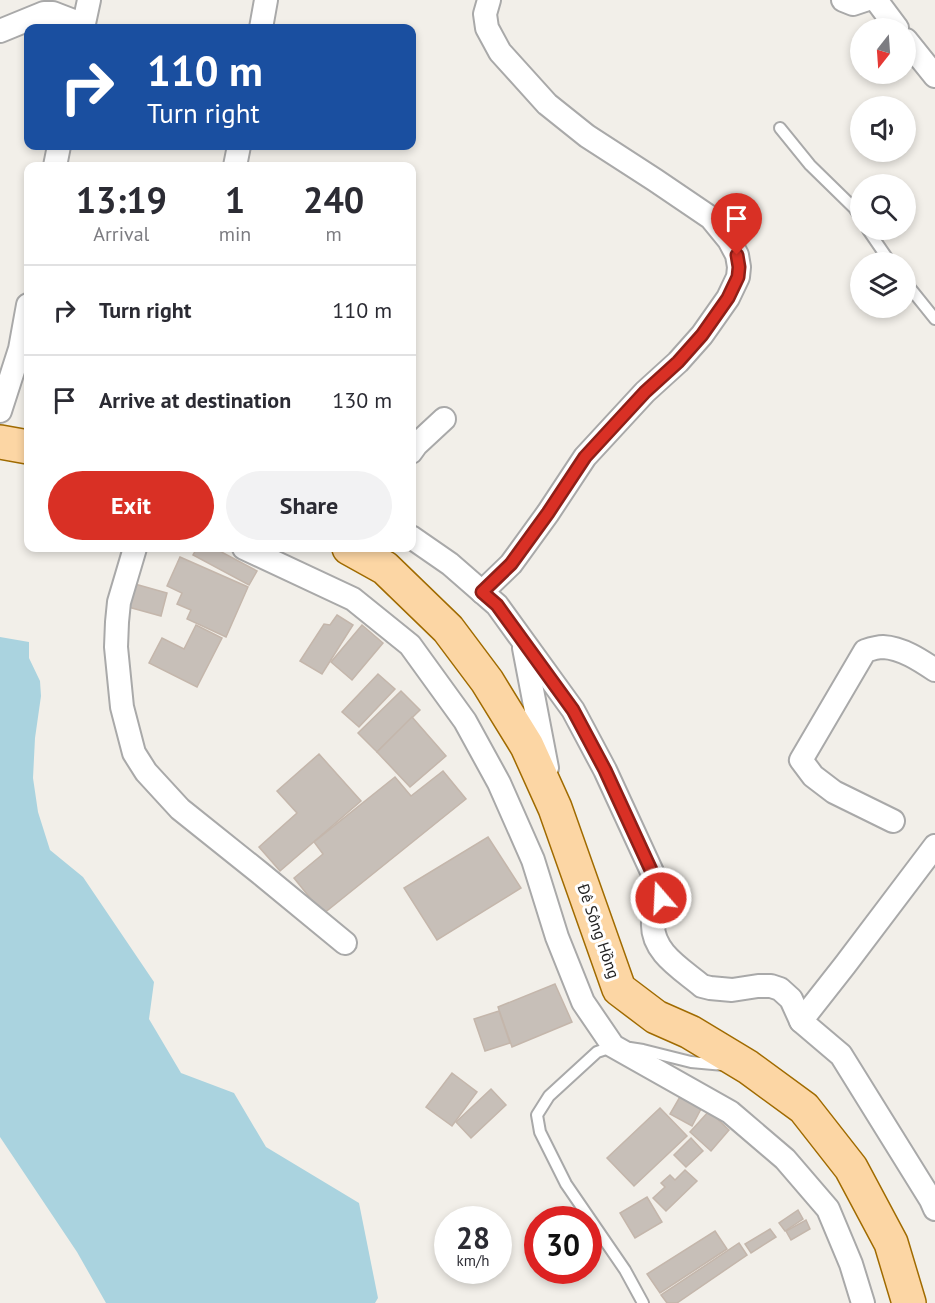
<!DOCTYPE html>
<meta charset="utf-8">
<style>
:root{--surface:#fff;--page:#f2f2f3;--text:#2b2b33;--muted:#7c7c81;--line:#e1e1e2;--accent:#d93025}
body{margin:0;font-family:"PT Sans",sans-serif;background:var(--page);color:var(--text);height:100vh;display:flex;flex-direction:column;font-size:22px;white-space:nowrap}
*{box-sizing:border-box;margin:0}
p{font-size:20px;color:var(--muted)}
.icon{flex:none;width:33px;height:33px;fill:none;stroke:currentColor;stroke-width:2;stroke-linecap:round;stroke-linejoin:round}
.map{position:relative;flex:1;overflow:hidden}
.sheet{position:absolute;left:24px;top:162px;width:392px;height:390px;display:flex;flex-direction:column;background:var(--surface);border-radius:12px;box-shadow:0 3px 9px #0003}
.sheet>*{flex:none}
.guide{position:absolute;left:24px;top:24px;width:392px;height:126px;border-radius:12px;box-shadow:0 3px 9px #0003;background:#1a4fa0;color:#fff;overflow:hidden}
.needle{width:39px;rotate:197deg}
.tools{position:absolute;left:850px;top:18px;display:grid;gap:12px}
.tools a{display:grid;place-items:center;width:66px;height:66px;border-radius:50%;background:var(--surface);box-shadow:0 3px 9px #0003;font-size:30px}
.speed{position:absolute;left:434px;top:1206px;display:flex;gap:12px;font-size:30px;font-weight:700;text-align:center}
.speed>*{display:grid;place-content:center;width:78px;height:78px;border-radius:50%;background:var(--surface);box-shadow:0 3px 9px #0003;line-height:1}
.speed small{font-size:15px;font-weight:400}
.speed .limit{border:9px solid #d22;background:#fff;color:#111}
.pin{position:absolute;display:grid;place-items:center;width:51px;height:51px;color:#fff;margin:-62px -26px;border-radius:50% 50% 50% 0;rotate:-45deg;box-shadow:0 0 6px #0007}
.pin .icon{rotate:45deg}
.me{position:absolute;width:66px;margin:-33px;rotate:341deg;stroke-linejoin:round;filter:drop-shadow(0 0 4px #0008)}
.turn{display:flex;align-items:center;gap:21px;height:126px;padding:0 24px;font-size:27px}
.turn .icon{width:78px;height:78px;stroke-width:2.5}
.turn b{display:block;font-size:42px;line-height:51px}
.eta{display:flex;justify-content:space-evenly;align-items:center;height:102px;text-align:center}
.eta b{font-size:36px;font-weight:600;line-height:42px}
.cta{display:flex;gap:12px;margin-top:auto;padding:12px 24px}
.cta a{flex:1;height:69px;border-radius:36px;background:var(--accent);color:#fff;font-size:24px;font-weight:600;line-height:69px;text-align:center}
.cta a+a{background:var(--page);color:var(--text)}
ul{padding:0;list-style:none}
li{display:flex;align-items:center;gap:18px;height:90px;padding:0 24px;border-top:2px solid var(--line)}
li div{flex:1}
li b{display:block;font-size:22px}
li em{font-style:normal}
.map>svg:first-child{display:block}
.water{fill:#aad3df}
.building{fill:#c7bfb8;stroke:#c4b6ab;stroke-width:1.5}
.lines{fill:none;stroke-linecap:round;stroke-linejoin:round}
.lane-casing{stroke:#a9a9a9;stroke-width:14}
.street-casing{stroke:#a9a9a9;stroke-width:26}
.primary-casing{stroke:#a06b00;stroke-width:36}
.lane{stroke:#fff;stroke-width:10}
.street{stroke:#fff;stroke-width:22}
.primary{stroke:#fcd6a4;stroke-width:33}
.route-casing{stroke:#8d1f18;stroke-width:15}
.route{stroke:#d93025;stroke-width:10}
.labels{text-anchor:middle;dominant-baseline:central;stroke-width:6;stroke-linejoin:round;paint-order:stroke}
.street-label{font-size:16px;fill:#222;stroke:#fff}
</style>
<div class="map">
<svg width="935" height="1303" viewBox="0 0 935 1303">
<rect width="100%" height="100%" fill="#f2efe9"/>
<path class="water" d="M0 637 29 642V658L40 681 41 696 35 738 33 778 38 812 50 850 83 877 154 982 149 1019 181 1073 234 1093 266 1147 359 1203 378 1298 375 1303H106L77 1252 0 1137Z"/>
<g class="building">
<path d="M197 548H214L257 571 249 585 193 555Z"/>
<path d="M180 557 248 587 226 637 187 619 191 610 177 604 182 593 167 586Z"/>
<path d="M135 584 167 593 161 616 128 607Z"/>
<path d="M337 615 353 625 322 674 300 661 324 624 330 625Z"/>
<path d="M196 625 222 638 197 687 149 663 162 638 184 649Z"/>
<path d="M362 625 383 643 352 680 331 662Z"/>
<path d="M378 674 395 689 359 727 342 712Z"/>
<path d="M401 691 420 710 377 752 358 733Z"/>
<path d="M412 717 446 756 410 787 377 752Z"/>
<path d="M319 754 361 801 280 871 259 847 297 813 277 791Z"/>
<path d="M443 771 466 799 323 914 294 878 323 854 314 842 395 777 411 796Z"/>
<path d="M488 837 521 888 437 940 404 888Z"/>
<path d="M555 984 572 1022 512 1047 498 1007Z"/>
<path d="M499 1011 510 1043 485 1051 474 1019Z"/>
<path d="M452 1073 477 1092 452 1126 426 1107Z"/>
<path d="M491 1089 506 1105 471 1138 456 1122Z"/>
<path d="M681 1095 702 1107 692 1126 670 1114Z"/>
<path d="M660 1108 687 1136 634 1186 607 1158Z"/>
<path d="M709 1111 729 1130 711 1151 690 1132Z"/>
<path d="M691 1138 703 1151 686 1167 674 1155Z"/>
<path d="M685 1170 697 1181 666 1211 653 1198 665 1187 661 1183 670 1175 675 1180Z"/>
<path d="M647 1197 662 1222 635 1238 620 1213Z"/>
<path d="M798 1210 803 1219 785 1231 779 1223Z"/>
<path d="M806 1220 810 1229 791 1240 786 1231Z"/>
<path d="M770 1229 776 1237 751 1253 745 1244Z"/>
<path d="M715 1231 727 1249 660 1293 647 1274Z"/>
<path d="M739 1243 747 1255 677 1303H667L661 1295Z"/>
</g>
<g class="lines">
<defs>
<g id="lane">
<path d="M780 128 810 165 854 208 861 218"/>
<path d="M868 230 890 262"/>
<path d="M906 283 935 319"/>
<path d="M615 1046 597 1052 549 1096 537 1115 540 1132 566 1184 625 1270 643 1303"/>
<path d="M630 1048 643 1050 691 1062 724 1065"/>
</g>
<g id="street">
<path d="M843 0 853 4 865 0"/>
<path d="M876 0 897 28"/>
<path d="M83 28 89 0"/>
<path d="M261 28 266 0"/>
<path d="M0 31 44 13H53L84 25"/>
<path d="M906 40 935 76"/>
<path d="M55 166 59 146"/>
<path d="M235 166 239 146"/>
<path d="M0 411 20 349 28 305"/>
<path d="M411 452 416 445 444 419"/>
<path d="M411 537 450 564 497 605 573 710 605 770 659 887C663 906 655 906 653 922 651 952 682 969 702 986L710 988 732 990 758 986H771L780 989 791 999 801 1021 841 1055 931 1200 935 1209"/>
<path d="M135 548 119 602 117 622 116 647 122 707 134 753 146 772 180 809 260 873 345 943"/>
<path d="M244 548 353 599 410 645 465 721 499 783 533 860 557 937 583 1002 613 1046 730 1112 785 1159 828 1209 851 1264 863 1303"/>
<path d="M482 592 511 564 548 513 585 457 645 392 678 362 702 335 728 298 738 277 739 267 737 255 729 240 711 218 655 180 587 136 547 104 500 52 487 28 485 14 489 0"/>
<path d="M524 648 547 768"/>
<path d="M893 821 834 792 813 776 801 760 865 651C871 649 877 647 883 647 902 648 920 660 935 670"/>
<path d="M801 1021 845 965 935 846"/>
</g>
<g id="primary">
<path d="M0 442 28 447"/>
<path d="M349 548 385 568 448 629 487 681 527 746 555 808 619 989 656 1017 690 1032 748 1067 804 1108 851 1168 891 1243 909 1303"/>
</g>
</defs>
<use href="#lane" class="lane-casing"/>
<use href="#street" class="street-casing"/>
<use href="#primary" class="primary-casing"/>
<use href="#lane" class="lane"/>
<use href="#street" class="street"/>
<use href="#primary" class="primary"/>
</g>
<g class="lines">
<defs>
<path id="route" d="M661 898 651 870 605 770 573 710 497 605 482 592 511 564 548 513 585 457 645 392 678 362 702 335 728 298 738 277 739 267 737 255"/>
</defs>
<use href="#route" class="route-casing"/>
<use href="#route" class="route"/>
</g>
<g class="labels">
<g class="street-label">
<text transform="translate(599 931) rotate(71)">Đê Sông Hồng</text>
</g>
</g>
</svg>
<div class="tools">
<a><svg class="needle" viewBox="-14 -14 28 28"><path d="M0-13l5 13h-10z" fill="#e53935"/><path d="M0 13l5-13h-10z" fill="#7c7c81"/></svg></a>
<a><svg class="icon" aria-label="sound" viewBox="0 0 24 24"><path d="M4 9h4l5-4v14l-5-4H4zM17 9q2 3 0 6"/></svg></a>
<a><svg class="icon" aria-label="search" viewBox="0 0 24 24"><circle cx="10" cy="10" r="6"/><path d="M15 15l6 6"/></svg></a>
<a><svg class="icon" aria-label="layers" viewBox="0 0 24 24"><path d="M12 4l9 5-9 5-9-5zM3 14l9 5 9-5"/></svg></a>
</div>
<div class="speed"><div>28<small>km/h</small></div><div class="limit">30</div></div>
<div class="pin" style="left:737px;top:255px;background:#d93025"><svg class="icon" aria-label="arrive" viewBox="0 0 24 24"><path d="M6 21V4h12l-3 4 3 4H6"/></svg></div>
<svg class="me" style="left:661px;top:898px" viewBox="-20 -20 40 40"><circle r="17" fill="#d93025" stroke="#fff" stroke-width="3"/><path d="M0-11L8 9 0 5-8 9z" fill="#fff"/></svg>
<div class="guide">
<div class="turn"><svg class="icon" aria-label="right" viewBox="0 0 24 24"><path d="M7 20v-9h11M14 6l5 5-5 5"/></svg><div><b>110 m</b>Turn right</div></div>
</div>
<section class="sheet">
<div class="eta">
<div><b>13:19</b><p>Arrival</p></div>
<div><b>1</b><p>min</p></div>
<div><b>240</b><p>m</p></div>
</div>
<ul>
<li><svg class="icon" aria-label="right" viewBox="0 0 24 24"><path d="M7 20v-9h11M14 6l5 5-5 5"/></svg><div><b>Turn right</b></div><em>110 m</em></li>
<li><svg class="icon" aria-label="arrive" viewBox="0 0 24 24"><path d="M6 21V4h12l-3 4 3 4H6"/></svg><div><b>Arrive at destination</b></div><em>130 m</em></li>
</ul>
<div class="cta"><a>Exit</a><a>Share</a></div>
</section>
</div>
